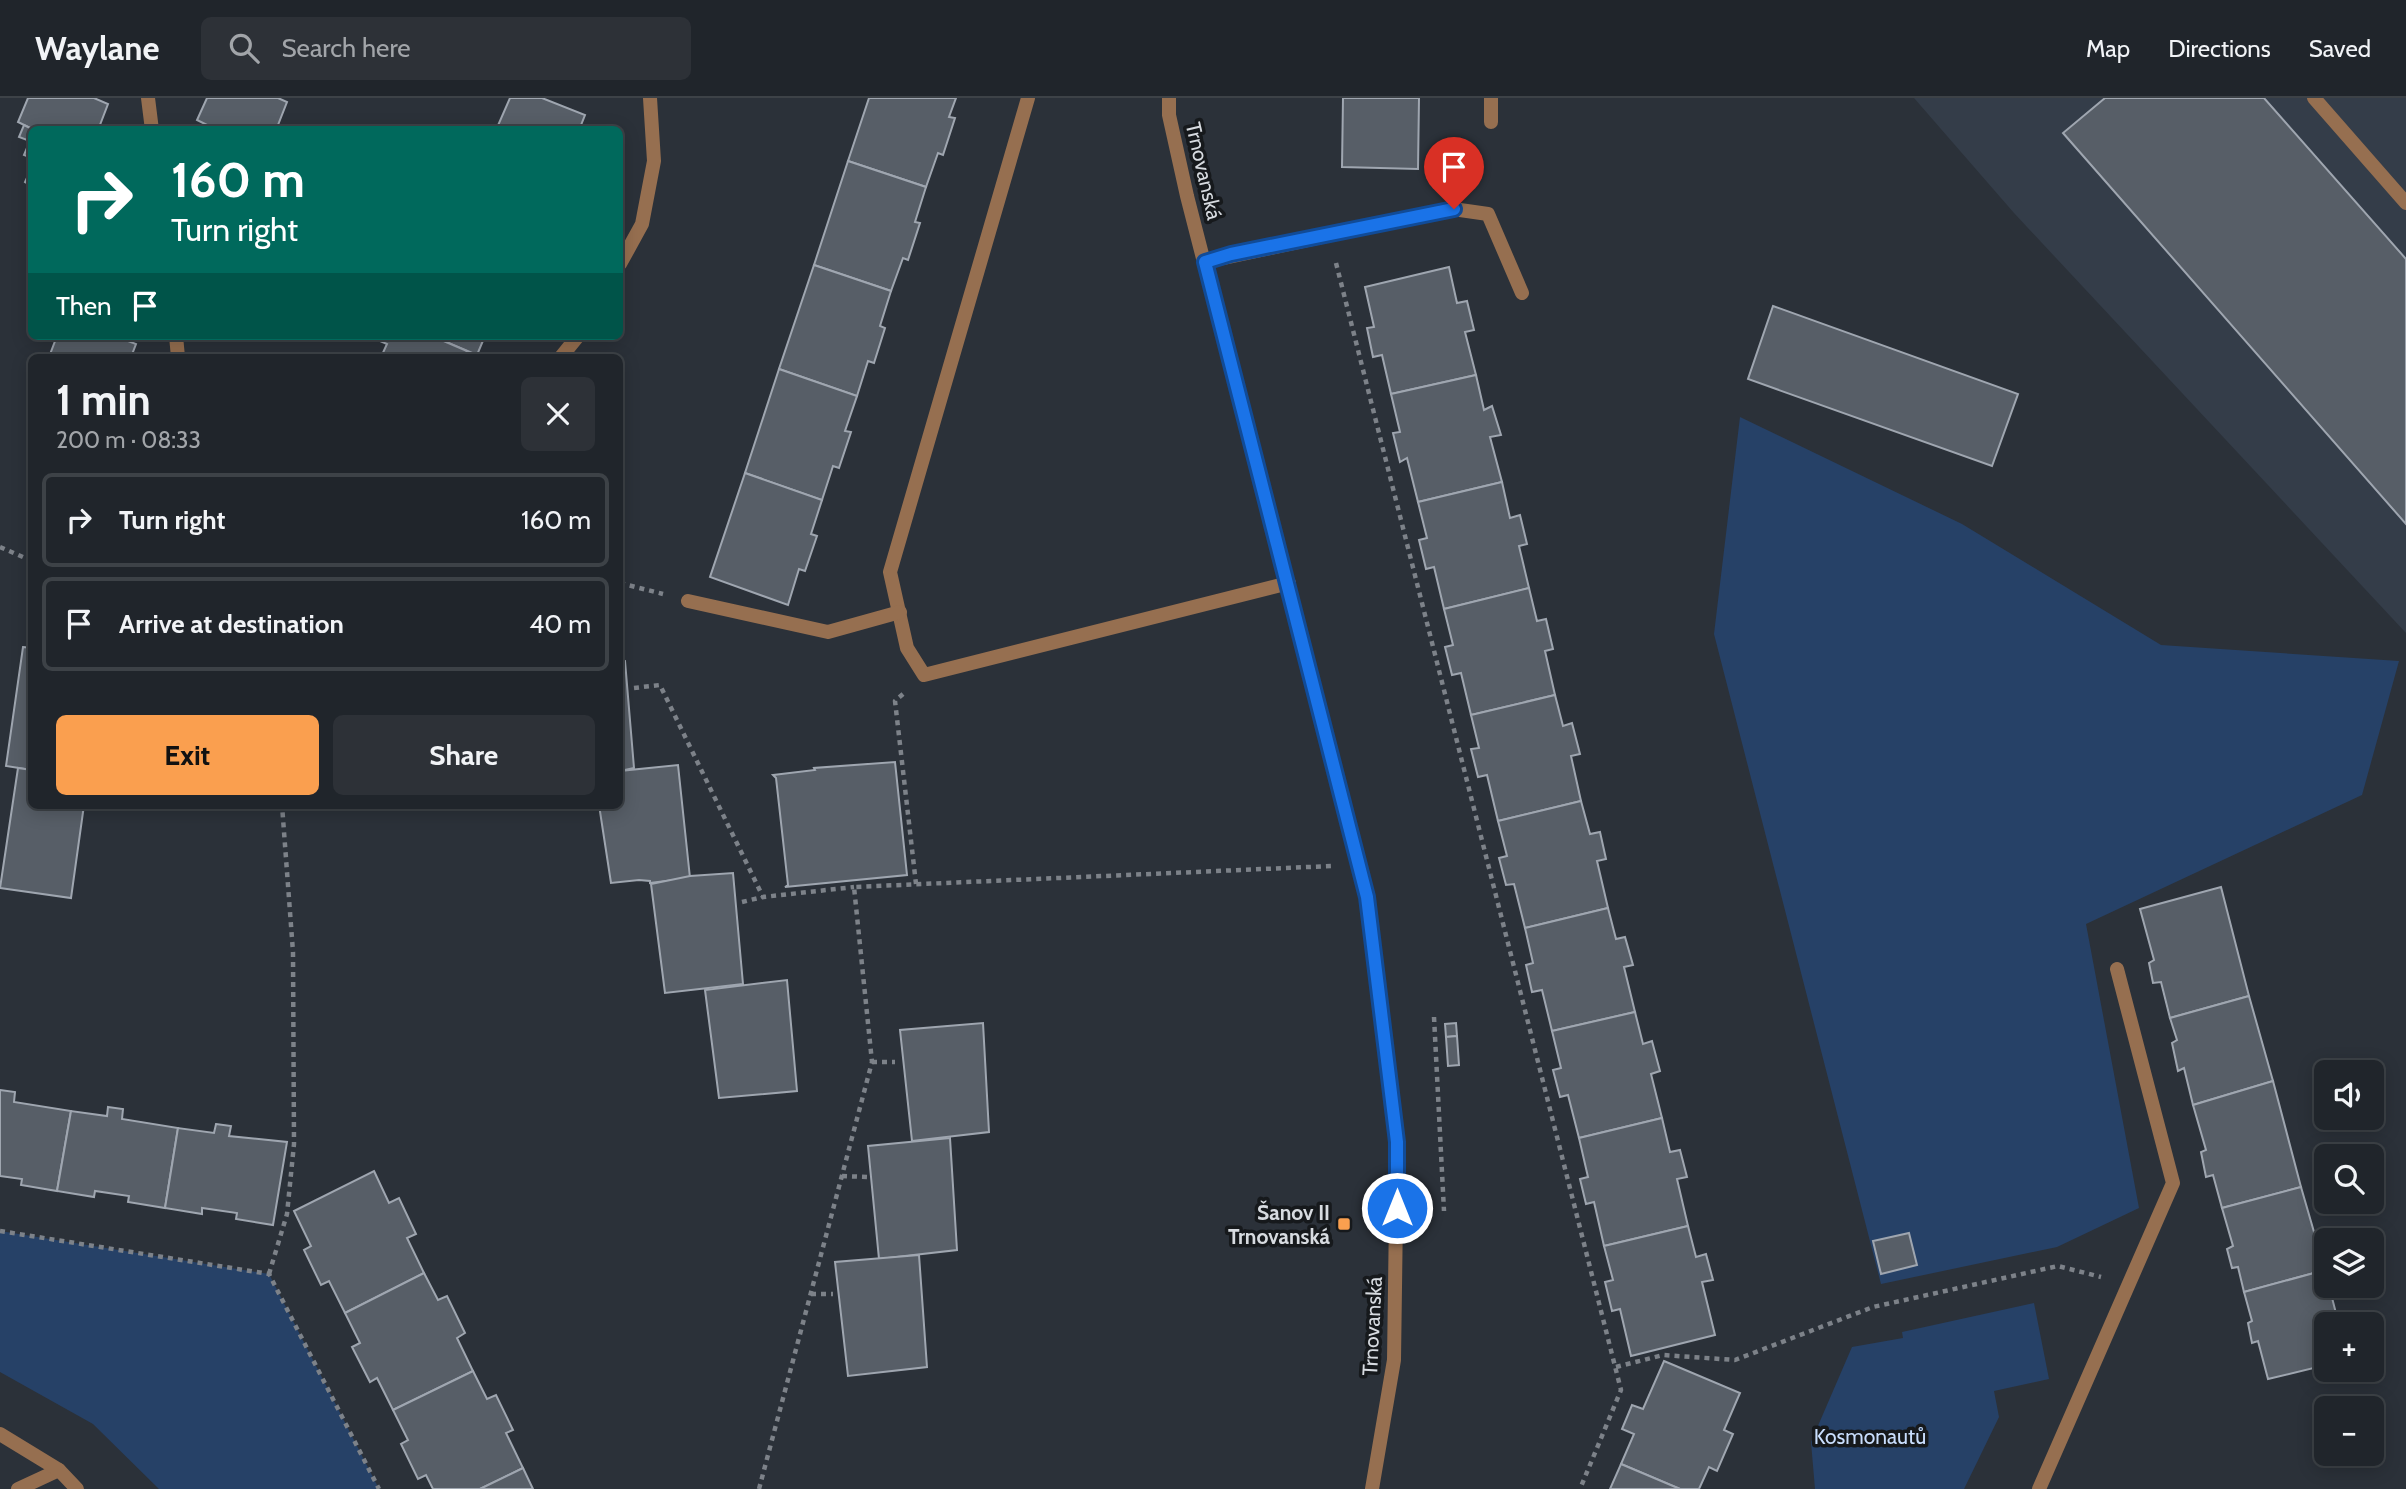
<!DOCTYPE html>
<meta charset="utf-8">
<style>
:root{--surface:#20252b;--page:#2d3137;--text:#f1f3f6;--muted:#a2a5a9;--line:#3d4247;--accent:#fa9f4f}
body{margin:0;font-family:Cabin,sans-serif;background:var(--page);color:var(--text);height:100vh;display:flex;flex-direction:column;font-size:26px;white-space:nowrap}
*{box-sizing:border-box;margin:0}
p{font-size:23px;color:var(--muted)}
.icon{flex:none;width:38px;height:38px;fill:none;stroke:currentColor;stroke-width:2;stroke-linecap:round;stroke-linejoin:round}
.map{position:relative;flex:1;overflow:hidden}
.side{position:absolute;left:28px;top:256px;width:595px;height:455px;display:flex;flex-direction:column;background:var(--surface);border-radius:10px;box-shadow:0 4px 18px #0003,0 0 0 2px var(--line)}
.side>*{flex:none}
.top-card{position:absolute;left:28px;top:28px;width:595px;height:214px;border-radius:10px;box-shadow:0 4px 18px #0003,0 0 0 2px var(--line);background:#00695c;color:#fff;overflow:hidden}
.controls{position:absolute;left:2314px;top:962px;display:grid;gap:14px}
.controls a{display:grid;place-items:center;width:70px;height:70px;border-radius:10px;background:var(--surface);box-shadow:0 4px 18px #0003,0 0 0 2px var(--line);font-size:35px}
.pin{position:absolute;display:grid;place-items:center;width:60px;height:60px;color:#fff;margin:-72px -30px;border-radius:50% 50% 50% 0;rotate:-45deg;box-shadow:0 0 7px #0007}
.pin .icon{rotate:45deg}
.me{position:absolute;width:77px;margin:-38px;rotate:0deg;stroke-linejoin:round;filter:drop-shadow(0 0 5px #0008)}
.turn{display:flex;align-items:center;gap:24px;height:147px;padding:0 28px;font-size:32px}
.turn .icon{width:91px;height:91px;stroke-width:2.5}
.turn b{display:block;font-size:49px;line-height:60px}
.then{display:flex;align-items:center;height:66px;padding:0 28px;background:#0003;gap:14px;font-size:26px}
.round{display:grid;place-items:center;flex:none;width:74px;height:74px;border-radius:10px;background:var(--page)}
.headline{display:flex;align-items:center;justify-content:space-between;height:119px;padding:0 28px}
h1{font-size:42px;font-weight:700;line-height:52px}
.action{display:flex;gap:14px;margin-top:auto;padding:14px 28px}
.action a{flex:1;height:80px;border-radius:10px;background:var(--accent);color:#111;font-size:28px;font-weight:700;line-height:80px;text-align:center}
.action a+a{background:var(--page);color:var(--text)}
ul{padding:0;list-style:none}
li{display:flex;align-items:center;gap:21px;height:94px;margin:0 14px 10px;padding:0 14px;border:4px solid var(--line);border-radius:10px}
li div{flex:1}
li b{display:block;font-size:26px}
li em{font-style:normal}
header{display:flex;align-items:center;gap:42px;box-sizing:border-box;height:98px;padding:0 35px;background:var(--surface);border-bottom:2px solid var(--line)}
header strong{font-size:33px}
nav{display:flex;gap:38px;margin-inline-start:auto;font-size:24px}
.search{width:490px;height:63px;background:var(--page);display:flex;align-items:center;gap:18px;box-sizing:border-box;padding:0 24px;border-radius:10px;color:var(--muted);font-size:26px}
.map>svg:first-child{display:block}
.built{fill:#343d49}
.green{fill:#264167}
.building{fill:#575e67;stroke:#9fa6b0;stroke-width:2}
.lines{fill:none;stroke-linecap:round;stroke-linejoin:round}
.path{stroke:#7d8289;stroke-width:4.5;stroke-dasharray:5 5;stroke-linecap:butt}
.service{stroke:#966f50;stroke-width:14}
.minor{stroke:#966f50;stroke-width:14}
.route-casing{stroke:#114b97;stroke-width:18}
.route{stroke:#1a73e8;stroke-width:12}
.poi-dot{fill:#fa9f4f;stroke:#16191c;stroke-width:2.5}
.labels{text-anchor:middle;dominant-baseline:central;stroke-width:7;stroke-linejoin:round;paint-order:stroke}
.street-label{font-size:21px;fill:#d7dbe0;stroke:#16191c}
.poi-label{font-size:21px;font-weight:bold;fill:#d7dbe0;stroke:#16191c;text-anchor:end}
.park-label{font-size:21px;fill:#c9defd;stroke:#16191c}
</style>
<header>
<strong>Waylane</strong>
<div class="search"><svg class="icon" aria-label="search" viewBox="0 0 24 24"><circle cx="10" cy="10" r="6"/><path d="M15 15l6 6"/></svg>Search here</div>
<nav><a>Map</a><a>Directions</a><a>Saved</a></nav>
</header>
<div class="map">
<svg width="2406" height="1391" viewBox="0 0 2406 1391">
<rect width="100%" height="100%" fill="#2b3139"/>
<path class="built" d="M1914 0H2406V535L2014 115Z"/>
<g class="green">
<path d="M1740 319 1962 426 2161 547 2399 563 2362 697 2086 826 2139 1110 2057 1149 1881 1186 1714 536Z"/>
<path d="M0 1133 269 1176 379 1391H159L93 1326 0 1274Z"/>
<path d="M2034 1205 2049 1281 1994 1293 1999 1319 1964 1391H1815L1811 1344 1852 1249 1903 1240 1902 1234Z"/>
</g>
<g class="building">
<path d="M28 0H94L108 6 98 32H34L18 24Z"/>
<path d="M207 0H278L287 4 276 32H217L197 22Z"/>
<path d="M510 0H542L585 17 579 32H496Z"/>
<path d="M869 0H956L949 19 955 20 943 57 938 55 926 89 848 63Z"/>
<path d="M1343 0H1419L1418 71 1342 69Z"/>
<path d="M2105 0H2264L2406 161V426L2063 35Z"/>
<path d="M24 27 34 32H32V60L24 57 30 43 19 39Z"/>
<path d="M848 63 926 89 915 124 920 125 908 162 903 160 891 193 814 167Z"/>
<path d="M32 69V88L25 84Z"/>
<path d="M814 167 891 193 880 228 885 230 874 265 868 263 857 298 779 271Z"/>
<path d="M1449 169 1457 205 1467 203 1474 232 1465 234 1476 277 1391 296 1382 257 1373 259 1367 230 1374 229 1365 189Z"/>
<path d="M1773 208 2018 296 1992 368 1748 281Z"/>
<path d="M57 238H115L136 246 131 259H49Z"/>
<path d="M432 238H485L477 257Z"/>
<path d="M432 238 467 253 464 259H381L387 246 371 239Z"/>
<path d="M779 271 857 298 845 333 851 334 839 370 833 368 822 402 745 375Z"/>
<path d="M1476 277 1484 312 1492 308 1501 337 1490 339 1502 384 1418 404 1407 360 1400 364 1393 335 1400 334 1391 296Z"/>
<path d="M745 375 822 402 811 436 817 438 805 473 799 471 788 507 710 479Z"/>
<path d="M1502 384 1510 420 1520 417 1527 446 1519 448 1529 490 1444 511 1434 469 1426 471 1419 442 1427 440 1418 404Z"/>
<path d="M1529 490 1537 523 1546 521 1553 551 1545 553 1555 597 1471 617 1461 575 1452 577 1445 549 1453 547 1444 511Z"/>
<path d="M23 549 32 550V672L6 668Z"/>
<path d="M620 561 625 563 634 670 620 673Z"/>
<path d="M1555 597 1563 628 1572 625 1580 656 1571 658 1581 703 1498 723 1487 677 1478 679 1471 651 1479 650 1471 617Z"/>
<path d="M895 664 907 777 785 789 788 787 776 680 773 677 815 672 814 670Z"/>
<path d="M678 667 690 780 650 785V783L639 782 611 785 599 707H620V673Z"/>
<path d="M18 670 32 672V707H84L71 800 0 790Z"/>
<path d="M1581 703 1590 736 1600 734 1606 761 1597 763 1608 810 1525 830 1514 786 1506 787 1499 760 1507 758 1498 723Z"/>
<path d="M733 775 743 886 665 895 651 786 690 778Z"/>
<path d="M2221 789 2249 898 2170 920 2161 884 2153 885 2149 865 2154 862 2140 811Z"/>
<path d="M1608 810 1616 841 1625 839 1633 867 1624 869 1635 914 1552 933 1542 892 1532 894 1526 867 1533 865 1525 830Z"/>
<path d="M787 882 797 993 719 1000 705 892Z"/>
<path d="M2249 898 2273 983 2193 1007 2184 970 2178 973 2172 945 2177 942 2170 920Z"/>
<path d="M1635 914 1643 946 1652 943 1660 973 1651 976 1662 1020 1579 1040 1568 997 1560 999 1553 972 1561 970 1552 933Z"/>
<path d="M983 925 989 1034 912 1043 900 932Z"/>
<path d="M1456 925 1457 938 1446 939 1445 926Z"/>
<path d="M1457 938 1459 967 1448 968 1446 939Z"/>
<path d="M2273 983 2301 1089 2222 1110 2213 1077 2206 1079 2201 1054 2206 1052 2193 1007Z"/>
<path d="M0 992 15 994 14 1004 71 1013 57 1093 21 1087 22 1081 0 1078Z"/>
<path d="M108 1009 123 1011 122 1021 178 1030 165 1110 128 1104 129 1098 95 1093 94 1099 57 1093 71 1013 107 1018Z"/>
<path d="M1662 1020 1670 1054 1680 1052 1687 1079 1677 1081 1688 1128 1604 1148 1594 1104 1586 1106 1580 1081 1588 1079 1579 1040Z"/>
<path d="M216 1026 231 1028 229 1038 287 1044 273 1127 236 1121 237 1115 202 1110V1116L165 1110 178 1030 214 1035Z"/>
<path d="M950 1040 957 1152 879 1161 868 1048Z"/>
<path d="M374 1073 389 1105 399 1100 416 1136 407 1140 424 1175 345 1215 329 1183 321 1187 304 1152 311 1148 294 1113Z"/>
<path d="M2301 1089 2325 1172 2244 1194 2238 1169 2232 1170 2227 1151 2233 1148 2222 1110Z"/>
<path d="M1688 1128 1696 1159 1706 1156 1713 1182 1702 1184 1715 1237 1631 1258 1620 1211 1612 1213 1605 1184 1613 1182 1604 1148Z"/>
<path d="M1909 1135 1917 1167 1881 1176 1873 1143Z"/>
<path d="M919 1157 927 1269 848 1278 835 1164Z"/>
<path d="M2325 1172 2326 1188H2329L2339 1227H2326V1267L2268 1281 2258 1243 2252 1245 2248 1225 2252 1223 2244 1194Z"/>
<path d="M424 1175 438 1202 447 1198 465 1235 457 1240 473 1273 393 1312 377 1280 370 1284 352 1249 360 1245 345 1215Z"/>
<path d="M1664 1263 1740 1295 1724 1332 1733 1336 1717 1373 1709 1369 1699 1391H1680L1621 1366 1634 1336 1622 1331 1632 1307 1643 1311Z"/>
<path d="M473 1273 487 1301 496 1297 513 1332 506 1335 523 1370 480 1391H433L426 1377 418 1381 401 1346 408 1342 393 1312Z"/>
<path d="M1621 1366 1680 1391H1610Z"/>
<path d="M523 1370 533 1391H480Z"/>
</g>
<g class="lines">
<g class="path">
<path d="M1336 165 1621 1292 1580 1391"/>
<path d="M0 449 32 463"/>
<path d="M620 485 663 496"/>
<path d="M634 590 660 587 763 799 854 789"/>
<path d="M903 596 895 603 916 786"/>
<path d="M742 804 763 799"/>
<path d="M1434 919 1444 1113"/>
<path d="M872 964H895"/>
<path d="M842 1078 867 1079"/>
<path d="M0 1133 269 1176 379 1391"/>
<path d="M269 1176 287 1116 294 1046 293 854 282 707"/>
<path d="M811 1196H833"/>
<path d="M1616 1269 1663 1257 1735 1262 1873 1209 2058 1168 2101 1179"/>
<path d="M759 1391 872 964 854 789 1331 768"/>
</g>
<g class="service">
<path d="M1028 0 890 474 907 550 924 577 1289 485"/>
<path d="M1491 0V24"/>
<path d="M2314 0 2406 105"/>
<path d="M1205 164 1453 111 1488 116 1522 195"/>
<path d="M688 503 828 534 900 514"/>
<path d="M18 1391 59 1372"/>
</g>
<g class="minor">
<path d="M148 0 152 32"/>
<path d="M1169 0V17L1187 98 1367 799 1397 1044 1394 1262 1372 1391"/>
<path d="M620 166 642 126 654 63 650 0"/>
<path d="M176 238 178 259"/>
<path d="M561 259 578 238"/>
<path d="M0 1336 59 1372 77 1391"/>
<path d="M2039 1391 2173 1085 2117 871"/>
</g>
</g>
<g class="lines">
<defs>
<path id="route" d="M1397 1110V1044L1367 799 1205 164 1231 156 1454 111"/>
</defs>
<use href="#route" class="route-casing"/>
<use href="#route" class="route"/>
</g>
<rect class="poi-dot" x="1337" y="1119" width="14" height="14" rx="3.5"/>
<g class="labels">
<g class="street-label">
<text transform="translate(1204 73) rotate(77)">Trnovanská</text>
<text transform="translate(1372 1228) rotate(-87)">Trnovanská</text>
</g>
<g class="poi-label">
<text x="1330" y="1114">Šanov II<tspan x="1330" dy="24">Trnovanská</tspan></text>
</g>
<g class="park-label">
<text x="1870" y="1338">Kosmonautů</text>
</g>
</g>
</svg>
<div class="controls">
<a><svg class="icon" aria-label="sound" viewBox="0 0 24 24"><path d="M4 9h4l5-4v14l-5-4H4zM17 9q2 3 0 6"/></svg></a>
<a><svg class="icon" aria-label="search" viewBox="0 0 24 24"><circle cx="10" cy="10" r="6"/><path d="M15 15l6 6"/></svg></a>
<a><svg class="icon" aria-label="layers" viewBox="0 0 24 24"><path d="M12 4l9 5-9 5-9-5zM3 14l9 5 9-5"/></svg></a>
<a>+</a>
<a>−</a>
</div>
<div class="pin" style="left:1454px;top:111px;background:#d93025"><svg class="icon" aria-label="arrive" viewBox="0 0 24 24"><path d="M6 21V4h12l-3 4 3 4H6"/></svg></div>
<svg class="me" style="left:1397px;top:1110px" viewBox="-20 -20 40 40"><circle r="17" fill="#1a73e8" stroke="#fff" stroke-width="3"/><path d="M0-11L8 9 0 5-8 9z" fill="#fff"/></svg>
<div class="top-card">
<div class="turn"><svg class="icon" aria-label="right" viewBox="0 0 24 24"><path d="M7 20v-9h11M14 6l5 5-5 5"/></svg><div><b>160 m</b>Turn right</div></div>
<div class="then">Then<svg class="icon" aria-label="arrive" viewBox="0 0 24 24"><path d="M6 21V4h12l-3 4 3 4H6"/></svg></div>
</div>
<section class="side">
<div class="headline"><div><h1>1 min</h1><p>200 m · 08:33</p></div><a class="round"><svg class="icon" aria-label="close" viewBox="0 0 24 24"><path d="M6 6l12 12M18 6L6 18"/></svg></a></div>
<ul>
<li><svg class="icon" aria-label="right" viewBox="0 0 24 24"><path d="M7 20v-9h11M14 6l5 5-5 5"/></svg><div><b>Turn right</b></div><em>160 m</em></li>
<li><svg class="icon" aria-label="arrive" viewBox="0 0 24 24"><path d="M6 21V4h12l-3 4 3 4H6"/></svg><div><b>Arrive at destination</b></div><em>40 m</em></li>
</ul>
<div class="action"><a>Exit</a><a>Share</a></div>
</section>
</div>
